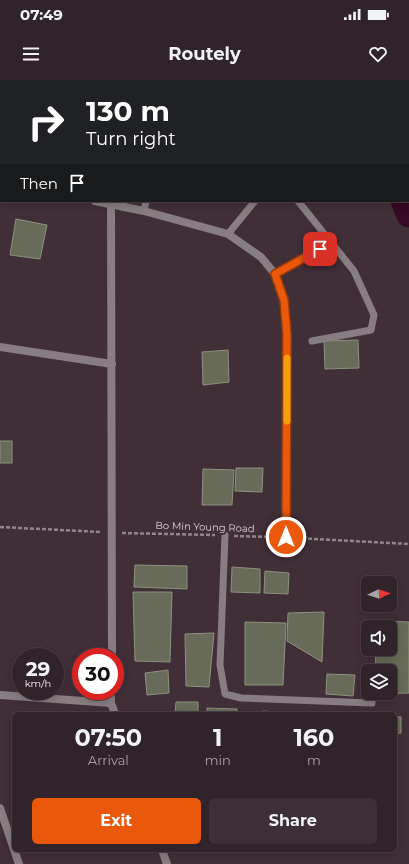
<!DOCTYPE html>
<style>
:root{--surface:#31232a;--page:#3d2f36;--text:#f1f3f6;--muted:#a8a4a8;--line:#4c4047;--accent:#ea580c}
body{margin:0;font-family:Montserrat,sans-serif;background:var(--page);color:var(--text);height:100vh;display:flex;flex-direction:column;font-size:15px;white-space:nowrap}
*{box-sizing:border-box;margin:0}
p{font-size:13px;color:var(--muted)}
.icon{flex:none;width:22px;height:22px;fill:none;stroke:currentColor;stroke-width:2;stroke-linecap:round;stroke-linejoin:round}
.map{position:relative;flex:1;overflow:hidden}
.sheet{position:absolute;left:12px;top:632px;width:385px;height:140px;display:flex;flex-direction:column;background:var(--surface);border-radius:6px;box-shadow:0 2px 10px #0003,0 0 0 1px var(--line)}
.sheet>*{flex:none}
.guide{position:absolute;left:0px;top:0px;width:409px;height:122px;box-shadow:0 2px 10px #0003,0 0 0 1px var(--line);background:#202124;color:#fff;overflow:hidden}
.needle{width:26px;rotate:86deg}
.tools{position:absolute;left:361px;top:496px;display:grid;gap:8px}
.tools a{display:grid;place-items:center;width:36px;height:36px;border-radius:6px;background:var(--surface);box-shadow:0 2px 10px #0003,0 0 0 1px var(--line);font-size:20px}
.speed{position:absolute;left:12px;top:568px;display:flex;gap:8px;font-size:20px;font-weight:700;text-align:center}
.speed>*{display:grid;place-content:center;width:52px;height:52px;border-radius:50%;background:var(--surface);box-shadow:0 2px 10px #0003,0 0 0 1px var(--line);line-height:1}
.speed small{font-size:10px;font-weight:400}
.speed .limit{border:6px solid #d22;background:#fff;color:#111}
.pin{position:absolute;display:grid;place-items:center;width:34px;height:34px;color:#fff;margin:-17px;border-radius:8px;box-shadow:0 2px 6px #0006}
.me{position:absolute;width:44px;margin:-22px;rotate:0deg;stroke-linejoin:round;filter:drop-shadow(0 0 3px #0008)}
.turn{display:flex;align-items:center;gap:14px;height:84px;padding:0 20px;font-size:18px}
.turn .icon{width:52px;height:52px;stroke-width:2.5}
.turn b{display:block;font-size:28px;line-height:34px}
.then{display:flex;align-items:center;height:38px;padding:0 20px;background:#0003;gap:8px;font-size:15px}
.eta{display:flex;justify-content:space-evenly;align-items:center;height:68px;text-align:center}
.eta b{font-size:24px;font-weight:700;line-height:28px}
.button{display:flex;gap:8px;margin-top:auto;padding:8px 20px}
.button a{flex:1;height:46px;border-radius:6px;background:var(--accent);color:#fff;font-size:16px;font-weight:700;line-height:46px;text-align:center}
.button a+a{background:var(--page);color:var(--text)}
.status{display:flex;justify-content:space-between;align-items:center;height:28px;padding:0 20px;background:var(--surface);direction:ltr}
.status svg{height:11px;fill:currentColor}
header{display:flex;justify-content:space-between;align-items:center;height:52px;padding:0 20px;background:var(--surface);font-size:18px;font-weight:700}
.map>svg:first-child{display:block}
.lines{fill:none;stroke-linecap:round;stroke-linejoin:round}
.river{stroke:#360924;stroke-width:25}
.building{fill:#676b58;stroke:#8d927d}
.path{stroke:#93858c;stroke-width:2.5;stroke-dasharray:4 2;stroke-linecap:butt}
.lane{stroke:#877d82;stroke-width:7}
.street{stroke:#877d82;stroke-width:8}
.route-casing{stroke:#983908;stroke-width:10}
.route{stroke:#ea580c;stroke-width:7}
.slow{stroke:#f59e0b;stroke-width:7}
.labels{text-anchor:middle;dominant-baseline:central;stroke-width:4;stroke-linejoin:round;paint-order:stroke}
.street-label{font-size:10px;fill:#dbd0d5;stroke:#412f38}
</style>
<div class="status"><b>07:49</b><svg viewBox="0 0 49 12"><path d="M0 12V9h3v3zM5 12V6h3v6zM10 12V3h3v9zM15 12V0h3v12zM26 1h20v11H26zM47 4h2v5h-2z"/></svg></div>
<header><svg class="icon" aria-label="menu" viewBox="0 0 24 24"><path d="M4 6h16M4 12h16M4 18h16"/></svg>Routely<svg class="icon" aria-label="heart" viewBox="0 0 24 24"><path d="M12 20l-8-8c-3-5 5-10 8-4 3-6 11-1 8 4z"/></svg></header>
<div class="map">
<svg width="409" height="784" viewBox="0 0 409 784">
<rect width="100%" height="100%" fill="#412f38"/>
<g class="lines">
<g class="river">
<path d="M378 0 379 1"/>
<path d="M403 121 409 135"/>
</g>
</g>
<g class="building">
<path d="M16 139 47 145 40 179 10 175Z"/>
<path d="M358 260 359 288 325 289 324 261Z"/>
<path d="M228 270 229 302 203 305 202 272Z"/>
<rect x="0" y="361" width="12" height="22"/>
<path d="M236 388H263L262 412 235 411Z"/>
<path d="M203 389 234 390 232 425H202Z"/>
<path d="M135 485 187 486V509L134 507Z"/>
<path d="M232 487 260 489V513L231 512Z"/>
<path d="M265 491 289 493 288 514 264 513Z"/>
<path d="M133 512H172L170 582 135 581Z"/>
<path d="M324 532 322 582 287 561 288 533Z"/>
<path d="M378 541 409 542V613L374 614 390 613V591H375L376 569H390V547H378Z"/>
<path d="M245 542 286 543 283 605H245Z"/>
<path d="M214 553 209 607 186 606 185 554Z"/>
<path d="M168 590 169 613 147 615 145 593Z"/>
<path d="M327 594 355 595 353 616 326 614Z"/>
<path d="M176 622H198V634H175Z"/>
<path d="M207 628 237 629V634H207Z"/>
<path d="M263 631 300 634H263Z"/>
<rect x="395" y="637" width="6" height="16"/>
</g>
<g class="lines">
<g class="path">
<path d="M0 447 101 452"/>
<path d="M122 453 215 455"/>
<path d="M234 456 275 457"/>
<path d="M296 458 409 464"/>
</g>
<g class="lane">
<path d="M176 1V0"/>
<path d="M298 121 354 191 374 235 371 250 312 261"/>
<path d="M144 131 146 121"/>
<path d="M228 154 255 121"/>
<path d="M275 194 331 162"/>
<path d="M225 455 220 585 225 614 241 618 372 623"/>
</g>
<g class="street">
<path d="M0 100H1"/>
<path d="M95 121 144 131 228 154 261 177 275 194 284 220 287 255 286 457"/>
<path d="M111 125 112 577"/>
<path d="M0 267 112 284"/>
<path d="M111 611V623L115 634"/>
<path d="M0 615 111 623"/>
<path d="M0 728 19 784"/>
<path d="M162 770 167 784"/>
</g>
</g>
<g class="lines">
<defs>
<path id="route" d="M286 457 287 255 284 220 275 194 320 169"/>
</defs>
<use href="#route" class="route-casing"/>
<use href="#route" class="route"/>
<path class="slow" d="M287 341V278"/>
</g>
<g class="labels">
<g class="street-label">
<text transform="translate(205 447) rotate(2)">Bo Min Young Road</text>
</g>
</g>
</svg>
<div class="tools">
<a><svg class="needle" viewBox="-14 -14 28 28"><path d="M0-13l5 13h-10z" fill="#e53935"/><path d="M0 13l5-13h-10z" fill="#a8a4a8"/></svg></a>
<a><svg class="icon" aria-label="sound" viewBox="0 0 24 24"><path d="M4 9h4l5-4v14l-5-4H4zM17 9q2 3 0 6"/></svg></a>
<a><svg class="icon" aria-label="layers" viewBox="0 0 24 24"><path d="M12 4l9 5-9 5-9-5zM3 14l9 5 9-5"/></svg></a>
</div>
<div class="speed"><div>29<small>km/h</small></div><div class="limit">30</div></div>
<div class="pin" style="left:320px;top:169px;background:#d93025"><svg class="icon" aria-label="arrive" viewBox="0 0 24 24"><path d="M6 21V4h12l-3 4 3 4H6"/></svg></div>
<svg class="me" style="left:286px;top:457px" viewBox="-20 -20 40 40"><circle r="17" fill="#ea580c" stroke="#fff" stroke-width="3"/><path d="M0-11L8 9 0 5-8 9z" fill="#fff"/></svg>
<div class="guide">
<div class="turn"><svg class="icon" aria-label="right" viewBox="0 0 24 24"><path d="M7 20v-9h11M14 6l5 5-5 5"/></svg><div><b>130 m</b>Turn right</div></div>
<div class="then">Then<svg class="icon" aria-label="arrive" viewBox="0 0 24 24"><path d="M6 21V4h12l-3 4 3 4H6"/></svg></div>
</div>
<section class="sheet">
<div class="eta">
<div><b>07:50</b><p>Arrival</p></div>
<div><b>1</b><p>min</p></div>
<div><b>160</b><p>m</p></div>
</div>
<div class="button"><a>Exit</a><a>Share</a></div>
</section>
</div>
